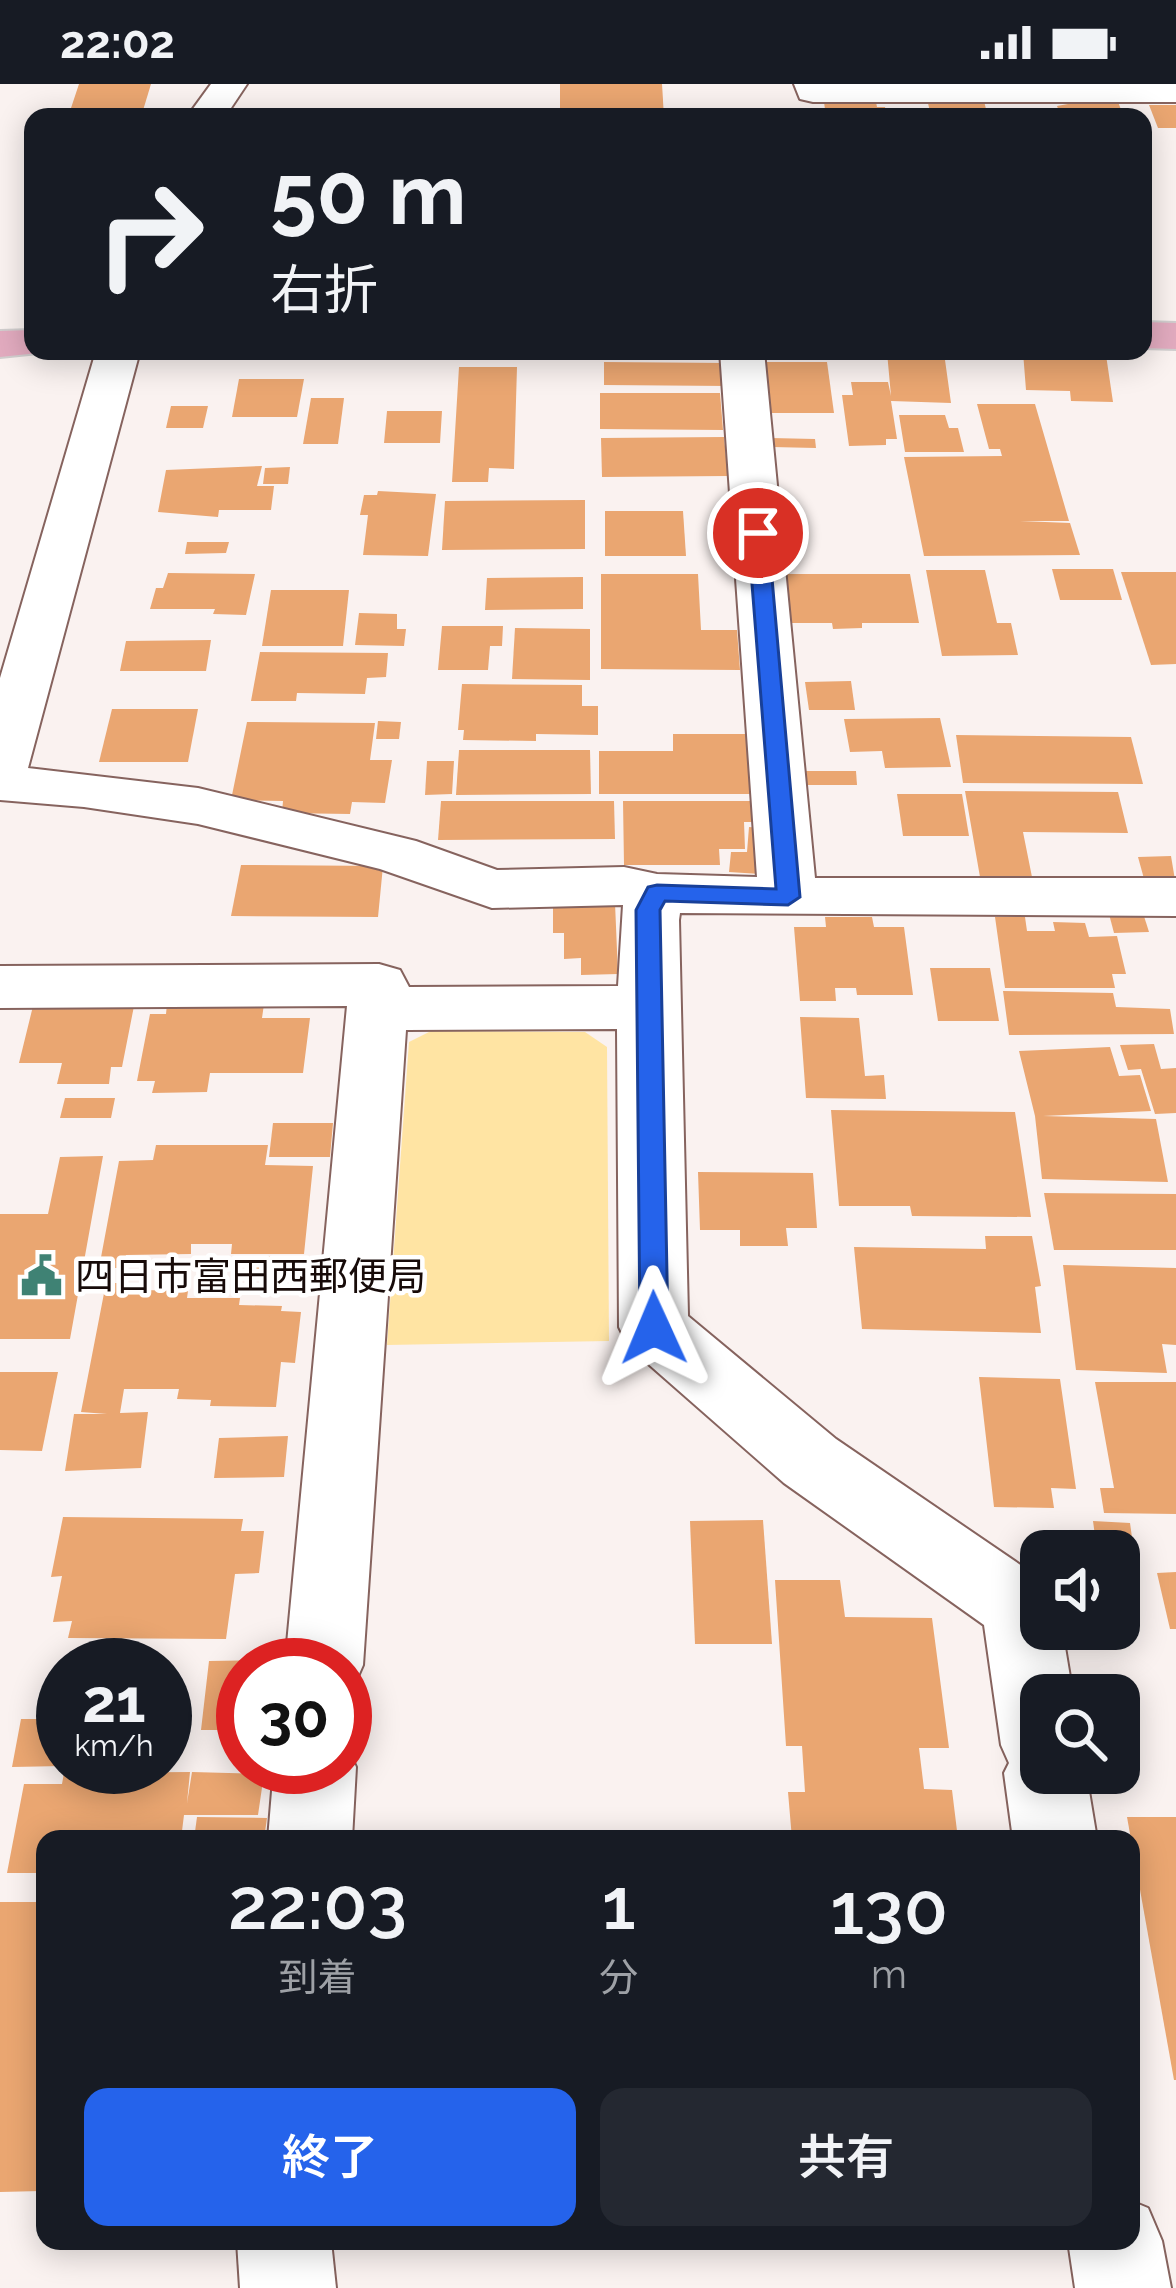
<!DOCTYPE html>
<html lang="ja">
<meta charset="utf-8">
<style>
:root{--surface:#171b24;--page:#242831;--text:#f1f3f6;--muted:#9ea1a6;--accent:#2563eb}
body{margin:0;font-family:Raleway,"Noto Sans JP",sans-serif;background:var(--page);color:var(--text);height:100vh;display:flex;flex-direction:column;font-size:45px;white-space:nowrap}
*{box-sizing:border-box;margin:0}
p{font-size:39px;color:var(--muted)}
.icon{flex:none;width:66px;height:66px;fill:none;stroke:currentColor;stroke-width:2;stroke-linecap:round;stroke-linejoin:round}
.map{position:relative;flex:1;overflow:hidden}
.drawer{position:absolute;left:36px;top:1746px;width:1104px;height:420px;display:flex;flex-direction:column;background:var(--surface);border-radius:24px;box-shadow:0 6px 30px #0003}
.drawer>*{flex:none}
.top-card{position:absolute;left:24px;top:24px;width:1128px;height:252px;border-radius:24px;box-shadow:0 6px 30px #0003;background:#171b24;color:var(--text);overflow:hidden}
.buttons{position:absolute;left:1020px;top:1446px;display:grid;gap:24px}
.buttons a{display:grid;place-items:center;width:120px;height:120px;border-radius:24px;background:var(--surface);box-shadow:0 6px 30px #0003;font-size:60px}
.speed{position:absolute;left:36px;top:1554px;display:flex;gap:24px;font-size:60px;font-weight:700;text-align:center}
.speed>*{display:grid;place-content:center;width:156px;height:156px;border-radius:50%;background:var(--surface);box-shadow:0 6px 30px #0003;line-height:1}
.speed small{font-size:30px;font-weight:400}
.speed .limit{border:18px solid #d22;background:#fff;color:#111}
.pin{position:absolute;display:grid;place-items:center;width:102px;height:102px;color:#fff;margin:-51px;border:6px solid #fff;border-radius:50%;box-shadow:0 3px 12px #0007}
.me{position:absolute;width:132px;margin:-66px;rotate:359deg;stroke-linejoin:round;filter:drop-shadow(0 0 9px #0008)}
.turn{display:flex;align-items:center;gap:42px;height:252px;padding:0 48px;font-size:54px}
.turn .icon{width:156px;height:156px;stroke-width:2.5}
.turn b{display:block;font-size:84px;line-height:102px}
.eta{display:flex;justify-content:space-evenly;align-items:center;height:204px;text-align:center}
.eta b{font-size:72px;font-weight:600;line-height:84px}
.primary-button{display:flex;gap:24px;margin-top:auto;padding:24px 48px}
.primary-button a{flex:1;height:138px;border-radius:24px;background:var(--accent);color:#fff;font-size:48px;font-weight:600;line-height:138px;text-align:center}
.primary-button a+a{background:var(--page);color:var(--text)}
.status{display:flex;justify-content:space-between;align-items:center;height:84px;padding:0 60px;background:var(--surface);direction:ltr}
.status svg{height:33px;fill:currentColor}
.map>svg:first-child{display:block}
.green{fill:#ffe4a3}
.building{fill:#eaa671}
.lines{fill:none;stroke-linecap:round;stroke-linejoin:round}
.minor-casing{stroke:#86635e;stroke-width:4}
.major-casing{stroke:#d1cece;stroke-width:4}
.minor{fill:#fff;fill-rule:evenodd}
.major{fill:#e2abbf;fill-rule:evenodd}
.route{fill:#2563eb;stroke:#184099;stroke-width:3}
.labels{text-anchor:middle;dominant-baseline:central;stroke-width:9;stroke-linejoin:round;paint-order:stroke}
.poi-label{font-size:39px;fill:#170b09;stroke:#fff;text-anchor:start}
</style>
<div class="status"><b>22:02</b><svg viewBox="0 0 49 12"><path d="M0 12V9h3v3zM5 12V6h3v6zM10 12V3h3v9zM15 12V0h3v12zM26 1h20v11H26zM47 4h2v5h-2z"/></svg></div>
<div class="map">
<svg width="1176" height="2204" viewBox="0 0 1176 2204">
<rect width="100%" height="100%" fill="#faf2f0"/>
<path class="green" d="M431 947 585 948 607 963 609 1257 387 1261 409 958Z"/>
<g class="building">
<path d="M79 0H151L141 33H68Z"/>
<path d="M560 0H662L664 33H568L560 30Z"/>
<path d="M984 17 988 33H931L928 19Z"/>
<path d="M824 18H876L877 23H885L887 33H826Z"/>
<path d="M1079 18H1118L1124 33H1061L1057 22Z"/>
<path d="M1149 21H1176V44H1158Z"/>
<path d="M887 268 934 269V276H945L951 319 891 317 897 355H886V361L849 362 842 311H853L851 298H888L891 312Z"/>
<path d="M1023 268 1106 271 1113 318 1071 317 1070 307 1026 306Z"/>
<path d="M604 278 727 279 728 302 604 301Z"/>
<path d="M763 278H827L834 329H768Z"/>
<path d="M459 283H517L514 385 489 384 488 398H452Z"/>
<path d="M239 295H304L297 333H232Z"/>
<path d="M600 309H720L723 346 600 345Z"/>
<path d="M311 314H344L338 360H303Z"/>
<path d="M977 320H1035L1069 437H1020L1070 439 1080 471 924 472 904 373 1002 372 1000 365H989Z"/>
<path d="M171 322H208L203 344H166Z"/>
<path d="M387 327H442L440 359H384Z"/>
<path d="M899 331H945L949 344H958L964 368H905Z"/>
<path d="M724 353 728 392 602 393 601 354Z"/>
<path d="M771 354 815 355 816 364 772 363Z"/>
<path d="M262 382 257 402H274L271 426H219L218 433 158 428 166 386Z"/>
<path d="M290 383 288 400H263L265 384Z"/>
<path d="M378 407 436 410 428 472 363 471 368 431H360L364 411H377Z"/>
<path d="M585 416V465L442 466 445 417Z"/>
<path d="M605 427H683L686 472H605Z"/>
<path d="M187 458H229L226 469 185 470Z"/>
<path d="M1052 485H1113L1122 516H1060Z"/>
<path d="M926 486H985L997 539H1011L1018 571 942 572Z"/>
<path d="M1121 488H1176V580L1151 581Z"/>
<path d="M168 489 255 490 246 531 213 530 215 525H150L156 504H163Z"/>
<path d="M601 490H698L701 546H737L740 586 601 585Z"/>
<path d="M785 490H910L919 539H862V544L833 545 832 539H790Z"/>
<path d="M583 493V525L485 526 487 494Z"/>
<path d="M271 506H349L343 562H262Z"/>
<path d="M359 529 397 530V545H406L404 562 355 561Z"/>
<path d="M442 542H503L502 562H490L488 586H438Z"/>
<path d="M515 544 590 545V596L512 595Z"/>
<path d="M211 556 206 587H120L126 557Z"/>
<path d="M260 568 388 569 386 593 367 594 365 610 297 609 296 617H251Z"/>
<path d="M851 597 855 626H809L805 598Z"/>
<path d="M462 600 582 601V622H598V651L536 650V657L463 656 464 646H458Z"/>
<path d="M112 625H198L188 678H99Z"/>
<path d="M940 634 951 683 885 684 882 667 850 668 844 635Z"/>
<path d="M378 637 401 638 399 655H376Z"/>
<path d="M247 638 375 639 370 676H392L385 719 352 718 350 730 282 729 283 717 231 716Z"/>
<path d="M673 650H749L753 710H599V667H673Z"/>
<path d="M956 651 1131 653 1143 700 963 699Z"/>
<path d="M459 666H590L591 710 456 711Z"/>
<path d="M427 677H454L452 710 425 711Z"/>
<path d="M806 687H856L857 701H807Z"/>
<path d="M965 707 1118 708 1128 749 1023 748 1032 793H980Z"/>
<path d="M897 710H962L969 752H903Z"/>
<path d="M441 717H614L615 755 438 756Z"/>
<path d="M623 717H753L754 738H744L745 765H719L720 781H624Z"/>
<path d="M749 743 763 744 760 790 729 788 731 768H747Z"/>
<path d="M1171 772 1176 802H1146L1138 773Z"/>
<path d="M241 781 383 782 378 833 231 832Z"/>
<path d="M553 819H615L618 890 581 891V874L564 875V849H553Z"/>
<path d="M1143 829 1149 848 1114 849 1109 830Z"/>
<path d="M825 833H872L874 843H904L913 911H857L856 904H835L836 917H800L794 843H826Z"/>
<path d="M995 833H1025L1027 847H1055L1053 838 1085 839 1089 853 1117 852 1126 890H1112L1115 904H1005Z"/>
<path d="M930 884H990L999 937H938Z"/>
<path d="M1003 907 1113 909 1116 923 1170 925 1174 950 1009 951Z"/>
<path d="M167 920H264L262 934H310L303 989H210L207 1008 152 1009 155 997H137L150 930H166Z"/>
<path d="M33 922H134L122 983H111L109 1000H57L62 979H19Z"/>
<path d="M800 933 859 934 865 992 884 991 886 1015 806 1014Z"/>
<path d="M1154 960 1161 985 1176 984V1029L1155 1030 1141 985 1128 986 1120 961Z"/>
<path d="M1110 963 1119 992 1140 991 1151 1027 1043 1032 1156 1035 1168 1098 1042 1095 1035 1032 1019 967Z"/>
<path d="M65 1014H115L111 1034H60Z"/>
<path d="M831 1026 1015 1028 1031 1133 912 1132 910 1122H839Z"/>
<path d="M273 1039H333L330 1073H269Z"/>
<path d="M156 1061H268L265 1081 313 1082 304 1170H231L232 1160H191V1170L126 1171 123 1184H99L119 1077 153 1076Z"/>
<path d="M103 1072 70 1255H0V1130H48L60 1073Z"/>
<path d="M698 1088 813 1089 817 1144H786L788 1162H740V1146H700Z"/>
<path d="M1044 1109 1176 1110V1166H1054Z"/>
<path d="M985 1152H1032L1041 1202 1035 1203 1041 1249 862 1245 854 1163 986 1165Z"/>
<path d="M254 1172H322V1191H252Z"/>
<path d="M1063 1181 1176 1184V1261L1162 1260 1167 1289 1076 1286Z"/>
<path d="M106 1199H143L142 1206 188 1207 187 1214H240L239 1221 282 1222 281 1227 301 1228 295 1279 281 1278 276 1323 210 1322 211 1316 177 1315 179 1305H124L120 1329 148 1328 141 1384 65 1387 74 1330H107L81 1328Z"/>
<path d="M0 1288H58L42 1367 0 1366Z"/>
<path d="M979 1293 1060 1295 1076 1405 1051 1404 1054 1424 994 1423Z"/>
<path d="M1095 1298H1176V1430L1104 1429 1100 1404H1114Z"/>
<path d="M288 1352 284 1393 214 1394 219 1354Z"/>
<path d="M63 1433 243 1435 241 1447H264L259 1489 235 1490 226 1555 68 1554 72 1537 53 1538 62 1492 51 1493Z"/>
<path d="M763 1436 772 1560H695L690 1437Z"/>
<path d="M1093 1437 1130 1439 1137 1489 1119 1488V1467H1097Z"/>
<path d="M1176 1488V1545H1170L1157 1489Z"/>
<path d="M775 1496H840L845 1533 932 1534 949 1664H919L924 1705 952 1706 958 1755H792L788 1708H805L802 1662H786Z"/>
<path d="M277 1576V1581H243V1646H201L209 1577Z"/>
<path d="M21 1635H63V1682L12 1683Z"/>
<path d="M190 1688 187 1719 192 1688 264 1690 258 1731H184L181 1755H45V1789H7L24 1700H62L64 1689Z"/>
<path d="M197 1733 267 1734 264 1755H194Z"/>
<path d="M1127 1733H1176V1996H1174Z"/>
<path d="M0 1818H45V2084L41 2107 0 2108Z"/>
</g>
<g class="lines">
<defs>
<g id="minor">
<path d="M211 0H247L225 33H187Z"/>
<path d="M794 0H1176V18H813L800 15Z"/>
<path d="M96 267H140L28 684 198 704 416 757 497 786 624 783 657 790 757 793 720 267H764L815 794H1176V832L680 829 679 836 688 1232 836 1355 1041 1495V1545H1062L1073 1611H1041V1689H1086L1097 1755H1013L1004 1689 1009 1679 1001 1661 984 1541 784 1399 629 1263 619 1243 617 945 406 946 363 1581 352 1606 345 1609V1581H285L347 922 0 924V882L379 880 400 886 409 903 618 902 623 821 492 824 380 785 198 740 84 723 0 716V594Z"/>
<path d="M345 1659 356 1683 352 1755H268L274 1683H345Z"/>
<path d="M1131 2117 1148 2124 1162 2157 1171 2204H1075L1068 2157H1131Z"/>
<path d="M237 2157H331L336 2204H240Z"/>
</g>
<g id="major">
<path d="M1143 238 1176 239V265L1143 264Z"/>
<path d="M33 246V267L48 268 0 273V247Z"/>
</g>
</defs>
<use href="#minor" class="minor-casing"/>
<use href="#major" class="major-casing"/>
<use href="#minor" class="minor"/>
<use href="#major" class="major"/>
</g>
<path class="route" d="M758 443 768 449 800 813 788 821 665 817 660 826 668 1244 664 1252H644L640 1244 636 826 648 803 657 801 776 805 748 449Z"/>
<defs>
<symbol id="civic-bare" viewBox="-9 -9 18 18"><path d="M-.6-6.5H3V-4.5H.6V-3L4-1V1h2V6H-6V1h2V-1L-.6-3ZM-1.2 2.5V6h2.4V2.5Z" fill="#3f8274" stroke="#fff" stroke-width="2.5" paint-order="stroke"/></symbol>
</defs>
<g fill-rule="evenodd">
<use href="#civic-bare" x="12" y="1162" width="59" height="59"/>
</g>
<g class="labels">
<g class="poi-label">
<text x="75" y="1192">四日市富田西郵便局</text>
</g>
</g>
</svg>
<div class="buttons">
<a><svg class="icon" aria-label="sound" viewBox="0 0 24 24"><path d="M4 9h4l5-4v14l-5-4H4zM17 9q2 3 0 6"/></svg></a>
<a><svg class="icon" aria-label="search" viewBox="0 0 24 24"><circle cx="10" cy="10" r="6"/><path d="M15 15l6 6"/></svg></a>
</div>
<div class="speed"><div>21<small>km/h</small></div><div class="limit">30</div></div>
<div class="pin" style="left:758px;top:449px;background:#d93025"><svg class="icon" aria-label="arrive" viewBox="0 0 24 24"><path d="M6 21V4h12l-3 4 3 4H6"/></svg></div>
<svg class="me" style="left:654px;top:1244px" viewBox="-20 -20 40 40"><path d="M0-17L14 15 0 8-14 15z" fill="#2563eb" stroke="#fff" stroke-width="4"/></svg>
<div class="top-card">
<div class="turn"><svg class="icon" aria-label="right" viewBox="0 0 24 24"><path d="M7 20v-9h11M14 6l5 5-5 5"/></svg><div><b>50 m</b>右折</div></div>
</div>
<section class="drawer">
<div class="eta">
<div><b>22:03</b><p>到着</p></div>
<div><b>1</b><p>分</p></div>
<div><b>130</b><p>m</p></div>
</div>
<div class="primary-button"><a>終了</a><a>共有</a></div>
</section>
</div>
